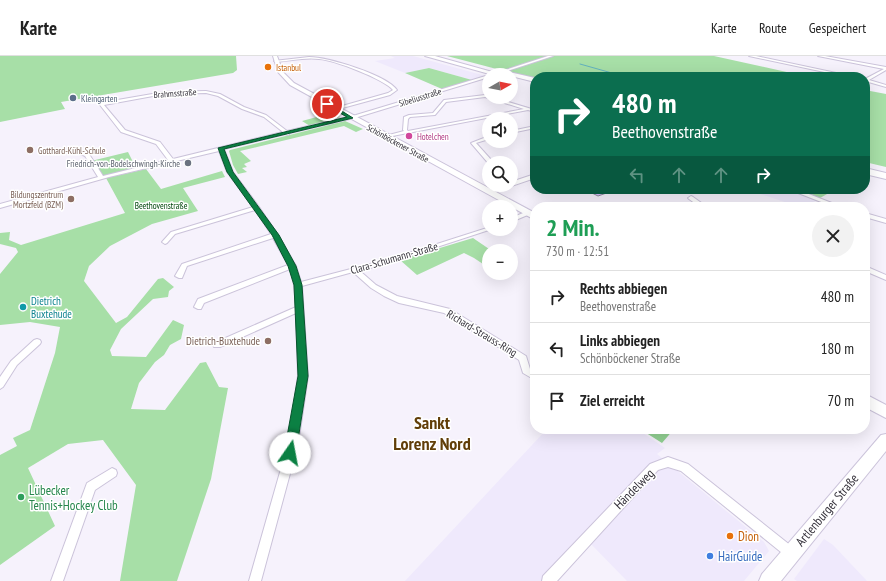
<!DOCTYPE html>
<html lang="de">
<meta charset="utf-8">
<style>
:root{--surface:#fff;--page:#f2f2f2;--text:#222;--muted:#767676;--line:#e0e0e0}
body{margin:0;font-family:"PT Sans Narrow",sans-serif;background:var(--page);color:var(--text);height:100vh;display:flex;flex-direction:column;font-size:15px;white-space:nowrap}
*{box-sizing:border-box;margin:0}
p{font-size:13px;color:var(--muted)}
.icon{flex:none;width:22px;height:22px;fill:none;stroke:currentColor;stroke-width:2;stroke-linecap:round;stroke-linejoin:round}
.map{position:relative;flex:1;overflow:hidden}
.panel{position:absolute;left:530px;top:146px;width:340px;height:232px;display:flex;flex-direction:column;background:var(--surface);border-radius:16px;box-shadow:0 4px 16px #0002}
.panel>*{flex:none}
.guide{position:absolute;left:530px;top:16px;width:340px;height:122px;border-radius:16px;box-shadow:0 4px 16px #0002;background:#0b6e4f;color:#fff;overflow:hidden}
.needle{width:26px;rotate:81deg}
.controls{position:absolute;left:482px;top:12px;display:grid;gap:8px}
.controls a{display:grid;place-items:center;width:36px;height:36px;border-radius:50%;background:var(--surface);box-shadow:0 4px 16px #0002;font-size:20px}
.pin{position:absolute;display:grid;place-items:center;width:34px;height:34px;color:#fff;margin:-17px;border:2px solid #fff;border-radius:50%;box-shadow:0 1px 4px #0007}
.me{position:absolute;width:44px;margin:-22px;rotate:12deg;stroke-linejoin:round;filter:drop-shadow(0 0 3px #0008)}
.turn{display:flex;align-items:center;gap:14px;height:84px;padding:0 16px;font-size:18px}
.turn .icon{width:52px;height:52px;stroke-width:2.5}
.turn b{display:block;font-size:28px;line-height:34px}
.lanes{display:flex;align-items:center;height:38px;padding:0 16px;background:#0003;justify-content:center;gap:20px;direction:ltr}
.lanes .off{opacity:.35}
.round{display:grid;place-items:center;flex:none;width:42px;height:42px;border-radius:21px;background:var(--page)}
.headline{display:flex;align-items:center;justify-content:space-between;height:68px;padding:0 16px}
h1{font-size:24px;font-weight:800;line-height:30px;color:#1e9e55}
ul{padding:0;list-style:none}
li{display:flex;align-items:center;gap:12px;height:52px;padding:0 16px;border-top:1px solid var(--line)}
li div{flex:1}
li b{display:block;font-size:15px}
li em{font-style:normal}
header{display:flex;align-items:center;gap:24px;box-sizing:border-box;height:56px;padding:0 20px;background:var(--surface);border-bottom:1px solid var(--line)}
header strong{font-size:19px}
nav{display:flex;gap:22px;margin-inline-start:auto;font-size:14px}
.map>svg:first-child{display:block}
.built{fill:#efe9fc}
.green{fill:#a7dfa7}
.forest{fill:#92d193}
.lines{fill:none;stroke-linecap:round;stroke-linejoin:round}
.stream{stroke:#62b2bf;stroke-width:1}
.building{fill:#d8c2fe;stroke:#8e879c}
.street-casing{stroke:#cbc3da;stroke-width:2}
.secondary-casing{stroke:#cbc3da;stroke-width:2}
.highway-casing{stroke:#cbc3da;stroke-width:2}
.street{fill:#fff;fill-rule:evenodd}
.secondary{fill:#fff;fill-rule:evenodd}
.highway{fill:#fff;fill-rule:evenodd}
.highway-bridge-casing{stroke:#cbc3da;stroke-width:8;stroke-linecap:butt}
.highway-bridge{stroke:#fff;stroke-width:6}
.route{fill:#0b8043;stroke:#07532c}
.food-dot{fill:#e8710a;stroke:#fff;stroke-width:1.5}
.service-dot{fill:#5c6f8a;stroke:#fff;stroke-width:1.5}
.hotel-dot{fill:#d1479c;stroke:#fff;stroke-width:1.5}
.education-dot{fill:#8d6e63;stroke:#fff;stroke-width:1.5}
.worship-dot{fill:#6b7280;stroke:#fff;stroke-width:1.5}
.culture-dot{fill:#0f9aa8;stroke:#fff;stroke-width:1.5}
.leisure-dot{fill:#2e9e5b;stroke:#fff;stroke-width:1.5}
.shop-dot{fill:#3f7fe0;stroke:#fff;stroke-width:1.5}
.labels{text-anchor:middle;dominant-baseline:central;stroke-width:3;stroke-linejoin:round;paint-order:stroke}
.far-food-label{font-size:9px;fill:#c56008;stroke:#fff;text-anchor:start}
.far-street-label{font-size:9px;fill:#34313a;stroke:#fff}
.far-service-label{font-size:9px;fill:#4e5e75;stroke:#fff;text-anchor:start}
.far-hotel-label{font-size:9px;fill:#b23c85;stroke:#fff;text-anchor:start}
.far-education-label{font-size:9px;fill:#785e54;stroke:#fff;text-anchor:start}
.far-worship-label{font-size:9px;fill:#5b616d;stroke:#fff;text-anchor:end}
.far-park-label{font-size:9px;fill:#00470d;stroke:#fff}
.street-label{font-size:11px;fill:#34313a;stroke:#fff}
.culture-label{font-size:11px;fill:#0d838f;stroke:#fff;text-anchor:start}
.education-label{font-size:11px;fill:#785e54;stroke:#fff;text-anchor:end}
.near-street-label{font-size:13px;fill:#34313a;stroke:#fff}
.near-leisure-label{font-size:13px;fill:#27864d;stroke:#fff;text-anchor:start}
.near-food-label{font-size:13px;fill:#c56008;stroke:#fff;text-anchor:start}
.near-shop-label{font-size:13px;fill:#366cbe;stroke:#fff;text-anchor:start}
.near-district-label{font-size:18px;font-weight:bold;fill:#613e08;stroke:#fff}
</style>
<header>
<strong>Karte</strong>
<nav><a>Karte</a><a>Route</a><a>Gespeichert</a></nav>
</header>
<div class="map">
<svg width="886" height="525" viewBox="0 0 886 525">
<rect width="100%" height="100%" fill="#f6f2fc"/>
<g class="built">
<path d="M391 0H413L486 20 472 24 429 12 405 17 375 5 395 2Z"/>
<path d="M745 133H798L820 142 805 151H800Z"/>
<path d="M547 373H637L665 392 657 398 764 486 769 495 744 525H627L588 485 550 525H405Z"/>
<path d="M824 483 833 489 867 525H797L794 523Z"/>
</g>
<g class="green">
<path d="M0 0H236L237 14 233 17 61 46 65 53 0 66Z"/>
<path d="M447 0H714L809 21H535V23Z"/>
<path d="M429 12 472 24 442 33 405 17Z"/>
<path d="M865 34 886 38V111L865 106Z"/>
<path d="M326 53 340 61 310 70 302 65 324 59 319 54Z"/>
<path d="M345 65 363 73 356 76 344 70 240 95 251 105 244 108 247 111 242 112 247 116 238 118 233 109 229 95 230 94Z"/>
<path d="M128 96 136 112 101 121 91 105Z"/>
<path d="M146 113 161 133 222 115 225 121 183 132 198 155 152 168 110 190 89 210 84 225 116 267 127 261 158 223 163 222 174 231 169 235 168 241 153 243 121 273 110 294 112 300 146 301 173 264 184 269 181 283 170 289 164 299 155 306 139 327 131 353 165 354 200 307 206 306 219 331 228 332 211 423 177 525H120L136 429 103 384 68 388 28 412 55 470 0 509V399L17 390 13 382 30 374 55 297 60 271 30 266 0 269V218L18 196 16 192 0 188V177L10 176 9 184 21 189 125 157 106 122Z"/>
<path d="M798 133H836L820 142Z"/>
<path d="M473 182 492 195H489V212L474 202 464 197 417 219 400 204Z"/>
</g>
<path class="forest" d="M640 373 651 375 653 373H674L662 387Z"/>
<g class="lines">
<path class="stream" d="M580 8 626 21"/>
</g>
<path class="building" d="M584 133H615V134L598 140Z"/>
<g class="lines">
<defs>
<g id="street">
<path d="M548 0H553L495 19H490Z"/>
<path d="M749 0H756L855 21H848Z"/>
<path d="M818 0H825L886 11V14L869 24 886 29V31L865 25V23L884 13Z"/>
<path d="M309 1C328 1 387 19 397 34L390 39 335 54V52L388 37 393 34C384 23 334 4 319 3 305 1 290 5 276 6L274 5Z"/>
<path d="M489 19V21L358 61 290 77 288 79 286 78 224 93 233 116 259 151 278 179 296 210 301 226 393 202 487 172 489 171V173H492L397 204 360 215 376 229 397 240 450 253 526 300 530 313 535 316V324L523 317 519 304 444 257 399 247 384 240 371 232 353 216 302 230 308 320 298 388 261 525H249L288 388 298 320 296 257 220 291H214L213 289 214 287 296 251 294 229 290 213 204 247 201 253H198L194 251 198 243 288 209 273 182 187 210 182 222H179L175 220 182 208 271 178 255 154 175 178 167 187 165 188 162 186 171 176 253 151 227 116 219 95 109 121 0 152V148L98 121 85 100 78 97V95L89 98 103 120 168 104 156 88 121 76 100 49V47L164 36 206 35 220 38 244 51 266 59 287 75 356 59ZM206 37 218 40 242 53 264 61 283 76 173 103 160 86 125 74 104 49 164 38Z"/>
<path d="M485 39 535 54V56L528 54 387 81 385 80 404 75 403 74 404 61 409 59 433 57 444 44ZM485 41 524 53 408 75 407 74 408 63 410 61 435 59 446 46Z"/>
<path d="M535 70V72L511 77V75Z"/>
<path d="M489 80V83L476 87 494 107 489 108 471 87Z"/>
<path d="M535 118V122L491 137 486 136 504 129H511V126Z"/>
<path d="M788 133H796L842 151H834Z"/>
<path d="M691 140 693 141 707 151H700L689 143 688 142Z"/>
<path d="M528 155 530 156V158L511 166V162Z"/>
<path d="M865 157 886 163V167L865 161Z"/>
<path d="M865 210 886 219V224L865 215Z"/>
<path d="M37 283 40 284 41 286 40 288 17 309 3 331 0 333V321L11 305 34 284Z"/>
<path d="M668 401 688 408 795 493 797 497 795 501 791 503 787 501 681 415 668 411 658 414 557 525H542L543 520 650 408Z"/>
<path d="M112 412 116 414 117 417 116 420 95 434 63 525H51L87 427Z"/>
</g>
<g id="secondary">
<path d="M273 0H277L283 16 294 27 535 157V164L290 29 278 16Z"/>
<path d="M865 338 886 349V362L865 351Z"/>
<path d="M886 378V395L781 525H759L762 518 881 379Z"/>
</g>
<g id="highway">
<path d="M425 0H435L496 17 493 19Z"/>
<path d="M505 15 535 22V26L503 18 502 17Z"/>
<path d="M865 112 886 117V123L865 118Z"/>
</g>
</defs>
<use href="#street" class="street-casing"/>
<use href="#secondary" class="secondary-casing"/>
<use href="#highway" class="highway-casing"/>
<use href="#street" class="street"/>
<use href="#secondary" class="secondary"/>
<use href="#highway" class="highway"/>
<defs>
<path id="highway-bridge" d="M493 17 498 19"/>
</defs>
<use href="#highway-bridge" class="highway-bridge-casing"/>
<use href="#highway-bridge" class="highway-bridge"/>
</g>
<path class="route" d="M326 47H329L353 62 224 93 233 116 279 179 296 210 302 229 308 320 296 397 294 401 290 402 286 401 284 397 298 320 294 229 288 210 272 179 227 116 218 92 347 61 326 49Z"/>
<g class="food-dot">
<circle cx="268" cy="11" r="4"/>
<circle cx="730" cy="480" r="4"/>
</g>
<circle class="service-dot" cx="73" cy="42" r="4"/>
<circle class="hotel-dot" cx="409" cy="80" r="4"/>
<g class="education-dot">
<circle cx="30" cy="94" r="4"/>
<circle cx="71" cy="143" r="4"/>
<circle cx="268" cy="285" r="4"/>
</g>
<circle class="worship-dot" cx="188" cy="107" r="4"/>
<circle class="culture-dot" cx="23" cy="251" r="4"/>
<circle class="leisure-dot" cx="21" cy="441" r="4"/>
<circle class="shop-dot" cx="710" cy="500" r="4"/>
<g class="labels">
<g class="far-food-label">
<text x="276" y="11">Istanbul</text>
</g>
<g class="far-street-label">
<text transform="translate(175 37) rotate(-4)">Brahmsstraße</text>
<text transform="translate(420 41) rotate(-17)">Sibeliusstraße</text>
<text transform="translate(398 87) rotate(29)">Schönböckener Straße</text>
</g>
<g class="far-service-label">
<text x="81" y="42">Kleingarten</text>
</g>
<g class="far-hotel-label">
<text x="417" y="80">Hotelchen</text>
</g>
<g class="far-education-label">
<text x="38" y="94">Gotthard-Kühl-Schule</text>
<text x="63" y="138" text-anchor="end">Bildungszentrum<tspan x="63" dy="10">Mortzfeld (BZM)</tspan></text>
</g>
<g class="far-worship-label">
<text x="180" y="107">Friedrich-von-Bodelschwingh-Kirche</text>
</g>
<g class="far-park-label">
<text x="161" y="149">Beethovenstraße</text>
</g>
<g class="street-label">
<text transform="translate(394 202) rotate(-16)">Clara-Schumann-Straße</text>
<text transform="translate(482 277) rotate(31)">Richard-Strauss-Ring</text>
</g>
<g class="culture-label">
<text x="31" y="245">Dietrich<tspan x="31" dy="13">Buxtehude</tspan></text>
</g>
<g class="education-label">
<text x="260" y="285">Dietrich-Buxtehude</text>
</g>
<g class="near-street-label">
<text transform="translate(634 433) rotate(-45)">Händelweg</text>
<text transform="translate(827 454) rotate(-50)">Artlenburger Straße</text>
</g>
<g class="near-leisure-label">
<text x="29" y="434">Lübecker<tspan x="29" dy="15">Tennis+Hockey Club</tspan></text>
</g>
<g class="near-food-label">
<text x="738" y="480">Dion</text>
</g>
<g class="near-shop-label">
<text x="718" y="500">HairGuide</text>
</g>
<g class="near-district-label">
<text x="432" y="366">Sankt<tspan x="432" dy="21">Lorenz Nord</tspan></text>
</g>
</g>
</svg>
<div class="controls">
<a><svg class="needle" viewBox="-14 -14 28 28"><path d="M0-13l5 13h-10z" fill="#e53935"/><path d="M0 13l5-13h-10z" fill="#767676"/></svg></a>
<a><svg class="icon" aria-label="sound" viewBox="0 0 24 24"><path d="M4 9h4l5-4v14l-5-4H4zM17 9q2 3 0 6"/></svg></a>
<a><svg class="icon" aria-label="search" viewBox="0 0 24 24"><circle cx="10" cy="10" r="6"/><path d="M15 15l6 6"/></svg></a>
<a>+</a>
<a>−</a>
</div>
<div class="pin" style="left:327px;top:48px;background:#d93025"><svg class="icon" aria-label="arrive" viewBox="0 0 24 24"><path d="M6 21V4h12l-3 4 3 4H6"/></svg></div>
<svg class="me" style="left:290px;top:397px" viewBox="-20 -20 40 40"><circle r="19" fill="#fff"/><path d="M0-13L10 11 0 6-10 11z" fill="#0b8043"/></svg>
<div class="guide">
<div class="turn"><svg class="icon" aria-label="right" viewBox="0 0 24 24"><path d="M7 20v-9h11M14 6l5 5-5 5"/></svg><div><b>480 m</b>Beethovenstraße</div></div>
<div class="lanes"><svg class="icon off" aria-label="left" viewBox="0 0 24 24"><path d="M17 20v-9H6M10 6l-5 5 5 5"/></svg><svg class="icon off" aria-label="ahead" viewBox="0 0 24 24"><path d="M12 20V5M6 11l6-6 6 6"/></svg><svg class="icon off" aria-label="ahead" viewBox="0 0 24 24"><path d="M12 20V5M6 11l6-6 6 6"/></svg><svg class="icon" aria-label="right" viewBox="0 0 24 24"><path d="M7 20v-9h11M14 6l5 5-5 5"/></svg></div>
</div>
<section class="panel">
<div class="headline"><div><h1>2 Min.</h1><p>730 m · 12:51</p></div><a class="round"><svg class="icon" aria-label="close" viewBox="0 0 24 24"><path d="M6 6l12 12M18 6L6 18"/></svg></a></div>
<ul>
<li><svg class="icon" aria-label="right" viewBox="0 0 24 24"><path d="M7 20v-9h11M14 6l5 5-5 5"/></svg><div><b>Rechts abbiegen</b><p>Beethovenstraße</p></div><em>480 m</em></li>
<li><svg class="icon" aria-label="left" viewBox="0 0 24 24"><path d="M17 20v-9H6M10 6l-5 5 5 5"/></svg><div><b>Links abbiegen</b><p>Schönböckener Straße</p></div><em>180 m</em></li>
<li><svg class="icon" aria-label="arrive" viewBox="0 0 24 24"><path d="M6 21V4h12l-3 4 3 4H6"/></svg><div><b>Ziel erreicht</b></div><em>70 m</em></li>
</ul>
</section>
</div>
